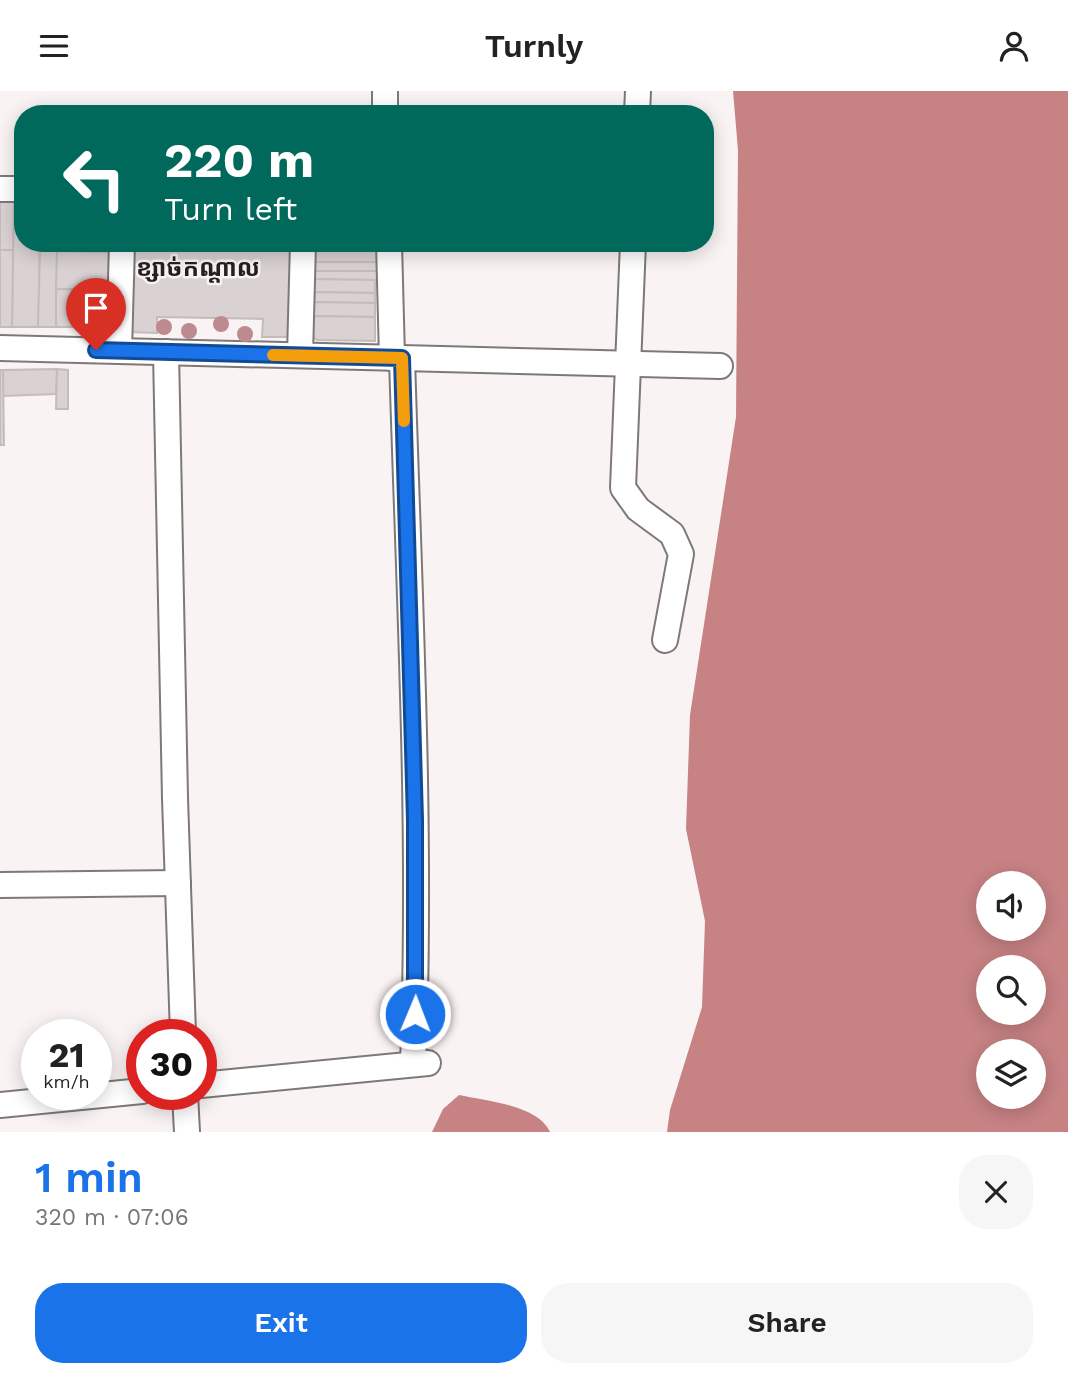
<!DOCTYPE html>
<meta charset="utf-8">
<style>
:root{--surface:#fff;--page:#f6f6f6;--text:#222;--muted:#767676;--accent:#1a73e8}
body{margin:0;font-family:"Work Sans","Noto Sans Khmer",sans-serif;background:var(--page);color:var(--text);height:100vh;display:flex;flex-direction:column;font-size:26px;white-space:nowrap}
*{box-sizing:border-box;margin:0}
p{font-size:23px;color:var(--muted)}
.icon{flex:none;width:38px;height:38px;fill:none;stroke:currentColor;stroke-width:2;stroke-linecap:round;stroke-linejoin:round}
.map{position:relative;height:1041px;overflow:hidden}
.drawer{display:flex;flex-direction:column;background:var(--surface);flex:1}
.drawer>*{flex:none}
.hud{position:absolute;left:14px;top:14px;width:700px;height:147px;border-radius:28px;box-shadow:0 4px 18px #0003;background:#00695c;color:#fff;overflow:hidden}
.tools{position:absolute;left:976px;top:780px;display:grid;gap:14px}
.tools a{display:grid;place-items:center;width:70px;height:70px;border-radius:50%;background:var(--surface);box-shadow:0 4px 18px #0003;font-size:35px}
.speed{position:absolute;left:21px;top:928px;display:flex;gap:14px;font-size:35px;font-weight:700;text-align:center}
.speed>*{display:grid;place-content:center;width:91px;height:91px;border-radius:50%;background:var(--surface);box-shadow:0 4px 18px #0003;line-height:1}
.speed small{font-size:18px;font-weight:400}
.speed .limit{border:10px solid #d22;background:#fff;color:#111}
.pin{position:absolute;display:grid;place-items:center;width:60px;height:60px;color:#fff;margin:-72px -30px;border-radius:50% 50% 50% 0;rotate:-45deg;box-shadow:0 0 7px #0007}
.pin .icon{rotate:45deg}
.me{position:absolute;width:77px;margin:-38px;rotate:1deg;stroke-linejoin:round;filter:drop-shadow(0 0 5px #0008)}
.turn{display:flex;align-items:center;gap:24px;height:147px;padding:0 35px;font-size:32px}
.turn .icon{width:91px;height:91px;stroke-width:2.5}
.turn b{display:block;font-size:49px;line-height:60px}
.round{display:grid;place-items:center;flex:none;width:74px;height:74px;border-radius:28px;background:var(--page)}
.summary{display:flex;align-items:center;justify-content:space-between;height:119px;padding:0 35px}
h1{font-size:42px;font-weight:600;line-height:52px;color:var(--accent)}
.action{display:flex;gap:14px;margin-top:auto;padding:14px 35px}
.action a{flex:1;height:80px;border-radius:28px;background:var(--accent);color:#fff;font-size:28px;font-weight:600;line-height:80px;text-align:center}
.action a+a{background:var(--page);color:var(--text)}
header{display:flex;justify-content:space-between;align-items:center;height:91px;padding:0 35px;background:var(--surface);font-size:32px;font-weight:600}
.map>svg:first-child{display:block}
.water{fill:#c78284;fill-rule:evenodd}
.building{fill:#dad2d2;stroke:#c3bcbb;stroke-width:2}
.lines{fill:none;stroke-linecap:round;stroke-linejoin:round}
.minor-casing{stroke:#7f7878;stroke-width:28}
.minor{stroke:#fff;stroke-width:24}
.tree{fill:#bc8a8f}
.route-casing{stroke:#114b97;stroke-width:18}
.route{stroke:#1a73e8;stroke-width:12}
.slow{stroke:#f59e0b;stroke-width:12}
.labels{text-anchor:middle;dominant-baseline:central;stroke-width:5;stroke-linejoin:round;paint-order:stroke}
.district-label{font-size:24px;font-weight:bold;fill:#242121;stroke:#faf3f3}
</style>
<header><svg class="icon" aria-label="menu" viewBox="0 0 24 24"><path d="M4 6h16M4 12h16M4 18h16"/></svg>Turnly<svg class="icon" aria-label="person" viewBox="0 0 24 24"><circle cx="12" cy="8" r="4"/><path d="M4 21q1-7 8-7t8 7"/></svg></header>
<div class="map">
<svg width="1068" height="1041" viewBox="0 0 1068 1041">
<rect width="100%" height="100%" fill="#faf3f3"/>
<g class="water">
<path d="M733 0H1068V1041H667L670 1019 702 916 705 830 686 738 690 624 736 326 738 59ZM989 793H1034V838H989ZM989 877H1034V922H989ZM989 961H1034V1006H989Z"/>
<path d="M459 1004C486 1010 538 1014 550 1041H432L443 1018Z"/>
</g>
<g class="building">
<path d="M14 105H23V152H40L38 236H12Z"/>
<path d="M0 109H14L13 159H0Z"/>
<rect x="40" y="152" width="17" height="8"/>
<path d="M57 152H113V161L57 160Z"/>
<path d="M129 152H293L291 246H262L263 228 157 226V242L127 241Z"/>
<path d="M308 152H373V155L308 154Z"/>
<path d="M308 154 381 155V171H308Z"/>
<path d="M0 159H13L12 236H0Z"/>
<path d="M40 160H57L56 236H38Z"/>
<path d="M57 160 113 161 112 199 56 198Z"/>
<path d="M308 171H381L380 180H308Z"/>
<path d="M308 180H380V189L308 188Z"/>
<path d="M308 188 375 189V202L308 201Z"/>
<path d="M56 198 112 199V236H56Z"/>
<path d="M308 201 375 202V212L308 211Z"/>
<path d="M308 211 375 212V226L307 225Z"/>
<path d="M307 225 375 226V250L317 249 312 245Z"/>
<path d="M57 278 56 303 3 305V279Z"/>
<path d="M57 278 68 279V318H56Z"/>
<path d="M0 279H3L4 354H0Z"/>
</g>
<g class="lines">
<defs>
<g id="minor">
<path d="M385 0V23"/>
<path d="M637 23 638 0"/>
<path d="M0 98H23"/>
<path d="M389 152 392 267"/>
<path d="M633 152 623 397 638 418 672 443 681 463 665 549"/>
<path d="M0 257 720 275"/>
<path d="M119 260 122 152"/>
<path d="M166 261 175 707 183 943"/>
<path d="M300 264 303 152"/>
<path d="M402 267C409 502 422 738 413 973"/>
<path d="M0 794 178 792"/>
<path d="M201 994 428 972"/>
<path d="M185 1003 187 1041"/>
<path d="M0 1014 142 1000"/>
</g>
</defs>
<use href="#minor" class="minor-casing"/>
<use href="#minor" class="minor"/>
</g>
<g class="tree">
<circle cx="221" cy="233" r="8"/>
<circle cx="164" cy="236" r="8"/>
<circle cx="189" cy="240" r="8"/>
<circle cx="245" cy="243" r="8"/>
</g>
<g class="lines">
<defs>
<path id="route" d="M96 259 402 267 415 729V923"/>
</defs>
<use href="#route" class="route-casing"/>
<use href="#route" class="route"/>
<path class="slow" d="M273 264 402 267 404 330"/>
</g>
<g class="labels">
<g class="district-label">
<text x="198" y="177">ខ្សាច់កណ្ដាល</text>
</g>
</g>
</svg>
<div class="tools">
<a><svg class="icon" aria-label="sound" viewBox="0 0 24 24"><path d="M4 9h4l5-4v14l-5-4H4zM17 9q2 3 0 6"/></svg></a>
<a><svg class="icon" aria-label="search" viewBox="0 0 24 24"><circle cx="10" cy="10" r="6"/><path d="M15 15l6 6"/></svg></a>
<a><svg class="icon" aria-label="layers" viewBox="0 0 24 24"><path d="M12 4l9 5-9 5-9-5zM3 14l9 5 9-5"/></svg></a>
</div>
<div class="speed"><div>21<small>km/h</small></div><div class="limit">30</div></div>
<div class="pin" style="left:96px;top:259px;background:#d93025"><svg class="icon" aria-label="arrive" viewBox="0 0 24 24"><path d="M6 21V4h12l-3 4 3 4H6"/></svg></div>
<svg class="me" style="left:415px;top:923px" viewBox="-20 -20 40 40"><circle r="17" fill="#1a73e8" stroke="#fff" stroke-width="3"/><path d="M0-11L8 9 0 5-8 9z" fill="#fff"/></svg>
<div class="hud">
<div class="turn"><svg class="icon" aria-label="left" viewBox="0 0 24 24"><path d="M17 20v-9H6M10 6l-5 5 5 5"/></svg><div><b>220 m</b>Turn left</div></div>
</div>
</div>
<section class="drawer">
<div class="summary"><div><h1>1 min</h1><p>320 m · 07:06</p></div><a class="round"><svg class="icon" aria-label="close" viewBox="0 0 24 24"><path d="M6 6l12 12M18 6L6 18"/></svg></a></div>
<div class="action"><a>Exit</a><a>Share</a></div>
</section>
